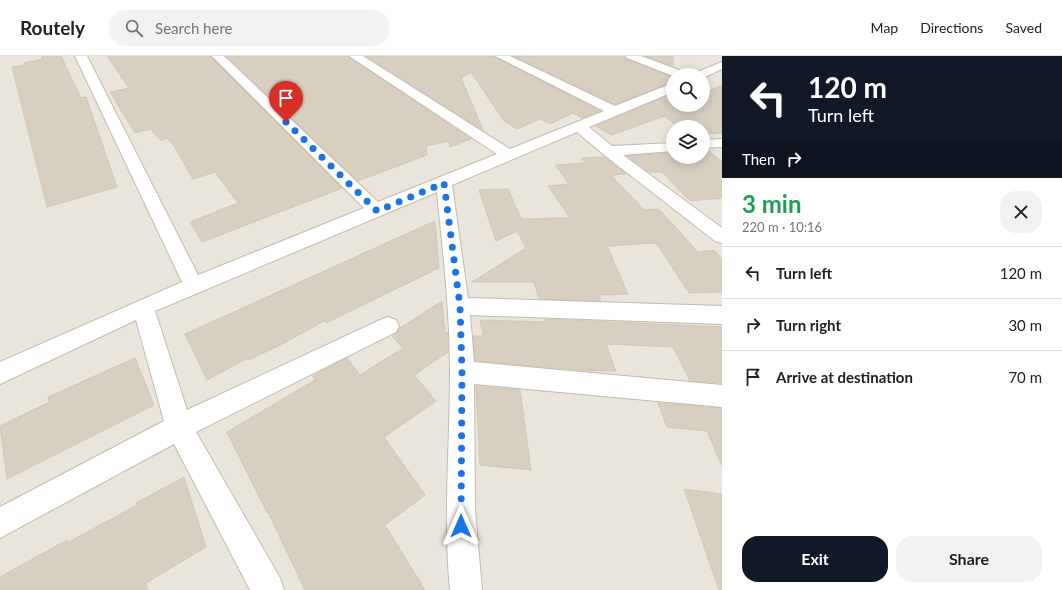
<!DOCTYPE html>
<meta charset="utf-8">
<style>
:root{--surface:#fff;--page:#f2f2f2;--text:#202124;--muted:#757577;--line:#e0e0e0;--accent:#111827}
body{margin:0;font-family:Lato,sans-serif;background:var(--page);color:var(--text);height:100vh;display:flex;flex-direction:column;font-size:15px;white-space:nowrap}
*{box-sizing:border-box;margin:0}
p{font-size:13px;color:var(--muted)}
.icon{flex:none;width:22px;height:22px;fill:none;stroke:currentColor;stroke-width:2;stroke-linecap:round;stroke-linejoin:round}
.map{position:relative;flex:1;overflow:hidden}
.panel{display:flex;flex-direction:column;background:var(--surface);width:340px}
.panel>*{flex:none}
.hud{background:#111827;color:#fff;overflow:hidden}
.controls{position:absolute;left:666px;top:12px;display:grid;gap:8px}
.controls a{display:grid;place-items:center;width:44px;height:44px;border-radius:50%;background:var(--surface);box-shadow:0 2px 10px #0003;font-size:20px}
.pin{position:absolute;display:grid;place-items:center;width:34px;height:34px;color:#fff;margin:-41px -17px;border-radius:50% 50% 50% 0;rotate:-45deg;box-shadow:0 0 4px #0007}
.pin .icon{rotate:45deg}
.me{position:absolute;width:44px;margin:-22px;rotate:0deg;stroke-linejoin:round;filter:drop-shadow(0 0 3px #0008)}
.turn{display:flex;align-items:center;gap:14px;height:84px;padding:0 20px;font-size:18px}
.turn .icon{width:52px;height:52px;stroke-width:2.5}
.turn b{display:block;font-size:28px;line-height:34px}
.then{display:flex;align-items:center;height:38px;padding:0 20px;background:#0003;gap:8px;font-size:15px}
.round{display:grid;place-items:center;flex:none;width:42px;height:42px;border-radius:16px;background:var(--page)}
.headline{display:flex;align-items:center;justify-content:space-between;height:68px;padding:0 20px}
h1{font-size:24px;font-weight:700;line-height:30px;color:#1e9e55}
.button{display:flex;gap:8px;margin-top:auto;padding:8px 20px}
.button a{flex:1;height:46px;border-radius:16px;background:var(--accent);color:#fff;font-size:16px;font-weight:700;line-height:46px;text-align:center}
.button a+a{background:var(--page);color:var(--text)}
ul{padding:0;list-style:none}
li{display:flex;align-items:center;gap:12px;height:52px;padding:0 20px;border-top:1px solid var(--line)}
li div{flex:1}
li b{display:block;font-size:15px}
li em{font-style:normal}
header{display:flex;align-items:center;gap:24px;box-sizing:border-box;height:56px;padding:0 20px;background:var(--surface);border-bottom:1px solid var(--line)}
header strong{font-size:19px}
nav{display:flex;gap:22px;margin-inline-start:auto;font-size:14px}
.search{width:280px;height:36px;background:var(--page);display:flex;align-items:center;gap:10px;box-sizing:border-box;padding:0 14px;border-radius:16px;color:var(--muted);font-size:15px}
main{display:flex;flex:1;min-height:0}
.map>svg:first-child{display:block}
.residential{fill:#eae5da;fill-rule:evenodd}
.building{fill:#d8cfc1;stroke:#d3c7b4}
.lines{fill:none;stroke-linecap:round;stroke-linejoin:round}
.minor-casing{stroke:#c2bbae;stroke-width:2}
.minor{fill:#fff;fill-rule:evenodd}
.route{stroke:#1a73e8;stroke-width:7;stroke-dasharray:0 12.6}
</style>
<header>
<strong>Routely</strong>
<div class="search"><svg class="icon" aria-label="search" viewBox="0 0 24 24"><circle cx="10" cy="10" r="6"/><path d="M15 15l6 6"/></svg>Search here</div>
<nav><a>Map</a><a>Directions</a><a>Saved</a></nav>
</header>
<main>
<div class="map">
<svg width="722" height="534" viewBox="0 0 722 534">
<rect width="100%" height="100%" fill="#f6f3ec"/>
<path class="residential" d="M0 0H722V534H0ZM673 19H703V49H673ZM673 71H703V101H673Z"/>
<g class="building">
<path d="M42 0H61L81 42 86 41 117 131 47 151 12 11 25 9 24 7 43 3Z"/>
<path d="M107 0H210L342 132 202 186 190 166 238 147 215 116 193 123 174 90 167 82 160 84 151 73 135 77 110 36 129 32Z"/>
<path d="M226 0H348L471 83 450 91 449 85 426 90 427 99 358 125Z"/>
<path d="M366 0H494L600 55 582 62 573 57 550 68 540 63 517 73 504 65 471 16 461 22 483 74Z"/>
<path d="M513 0H624L626 3 673 21V26L615 48Z"/>
<path d="M645 0H673V10Z"/>
<path d="M722 29V77L703 78V71H678L665 60 611 79 596 70 673 38V52L679 49H703V38Z"/>
<path d="M708 94 722 106V142L690 145 662 116H649L627 100 673 97V101H703V95Z"/>
<path d="M604 101 626 118 611 119 644 154 659 153 698 196 714 194 722 203V236L689 237 657 188 653 187 607 190 628 238 600 239V245L539 243 534 226H472L526 192 517 175 496 185 479 134 508 133 521 163 570 162 548 130 569 128 555 109 586 107 581 102Z"/>
<path d="M435 165 439 212 326 267 324 265 284 287 249 304 248 302 207 324 185 278Z"/>
<path d="M442 245 445 277H448V296L414 319 436 345 384 381 425 439 385 469 425 534H305L268 456 267 457 227 376 315 324 313 320 347 302 360 319 403 292 392 280 397 277 400 272Z"/>
<path d="M545 263 722 271V327L690 325 673 291 606 288 616 315 579 314 475 305 473 280H483L480 264 546 266Z"/>
<path d="M135 302 154 349 7 423 0 370 49 346 48 341Z"/>
<path d="M476 330 520 334 531 414 480 409Z"/>
<path d="M658 347 722 352V410L707 375 667 371Z"/>
<path d="M184 421 206 491 146 527 148 534H0V521L67 484V487L137 449 136 447Z"/>
<path d="M684 433 722 438V534H719Z"/>
</g>
<g class="lines">
<defs>
<g id="minor">
<path d="M75 0H87L198 219 364 152 212 0H224L378 146 497 98 349 0H363L510 93 604 55 495 0H510L615 50 673 27V36L589 71 612 90 673 87V95L623 99 722 172V187L715 185 603 98 577 76 452 129 468 242 722 250V268L470 259 474 306 722 329V351L474 328 475 453 482 534H450C443 461 450 389 450 316 450 256 443 196 437 136L155 255 187 354 380 264 388 261 396 264 399 270 396 276 196 376 280 522 284 534H250L174 388 0 482V451L164 365 136 264 0 328V306L182 226Z"/>
<path d="M625 0H641L684 16 686 19H673V20L627 2Z"/>
<path d="M722 6V13L703 22V19H695L697 16Z"/>
<path d="M722 83V91L703 92V84Z"/>
</g>
</defs>
<use href="#minor" class="minor-casing"/>
<use href="#minor" class="minor"/>
</g>
<g class="lines">
<path class="route" d="M286 66 377 155 444 127 460 250 462 316 461 470"/>
</g>
</svg>
<div class="controls">
<a><svg class="icon" aria-label="search" viewBox="0 0 24 24"><circle cx="10" cy="10" r="6"/><path d="M15 15l6 6"/></svg></a>
<a><svg class="icon" aria-label="layers" viewBox="0 0 24 24"><path d="M12 4l9 5-9 5-9-5zM3 14l9 5 9-5"/></svg></a>
</div>
<div class="pin" style="left:286px;top:66px;background:#d93025"><svg class="icon" aria-label="arrive" viewBox="0 0 24 24"><path d="M6 21V4h12l-3 4 3 4H6"/></svg></div>
<svg class="me" style="left:461px;top:470px" viewBox="-20 -20 40 40"><path d="M0-17L14 15 0 8-14 15z" fill="#1a73e8" stroke="#fff" stroke-width="4"/></svg>
</div>
<section class="panel">
<div class="hud">
<div class="turn"><svg class="icon" aria-label="left" viewBox="0 0 24 24"><path d="M17 20v-9H6M10 6l-5 5 5 5"/></svg><div><b>120 m</b>Turn left</div></div>
<div class="then">Then<svg class="icon" aria-label="right" viewBox="0 0 24 24"><path d="M7 20v-9h11M14 6l5 5-5 5"/></svg></div>
</div>
<div class="headline"><div><h1>3 min</h1><p>220 m · 10:16</p></div><a class="round"><svg class="icon" aria-label="close" viewBox="0 0 24 24"><path d="M6 6l12 12M18 6L6 18"/></svg></a></div>
<ul>
<li><svg class="icon" aria-label="left" viewBox="0 0 24 24"><path d="M17 20v-9H6M10 6l-5 5 5 5"/></svg><div><b>Turn left</b></div><em>120 m</em></li>
<li><svg class="icon" aria-label="right" viewBox="0 0 24 24"><path d="M7 20v-9h11M14 6l5 5-5 5"/></svg><div><b>Turn right</b></div><em>30 m</em></li>
<li><svg class="icon" aria-label="arrive" viewBox="0 0 24 24"><path d="M6 21V4h12l-3 4 3 4H6"/></svg><div><b>Arrive at destination</b></div><em>70 m</em></li>
</ul>
<div class="button"><a>Exit</a><a>Share</a></div>
</section>
</main>
